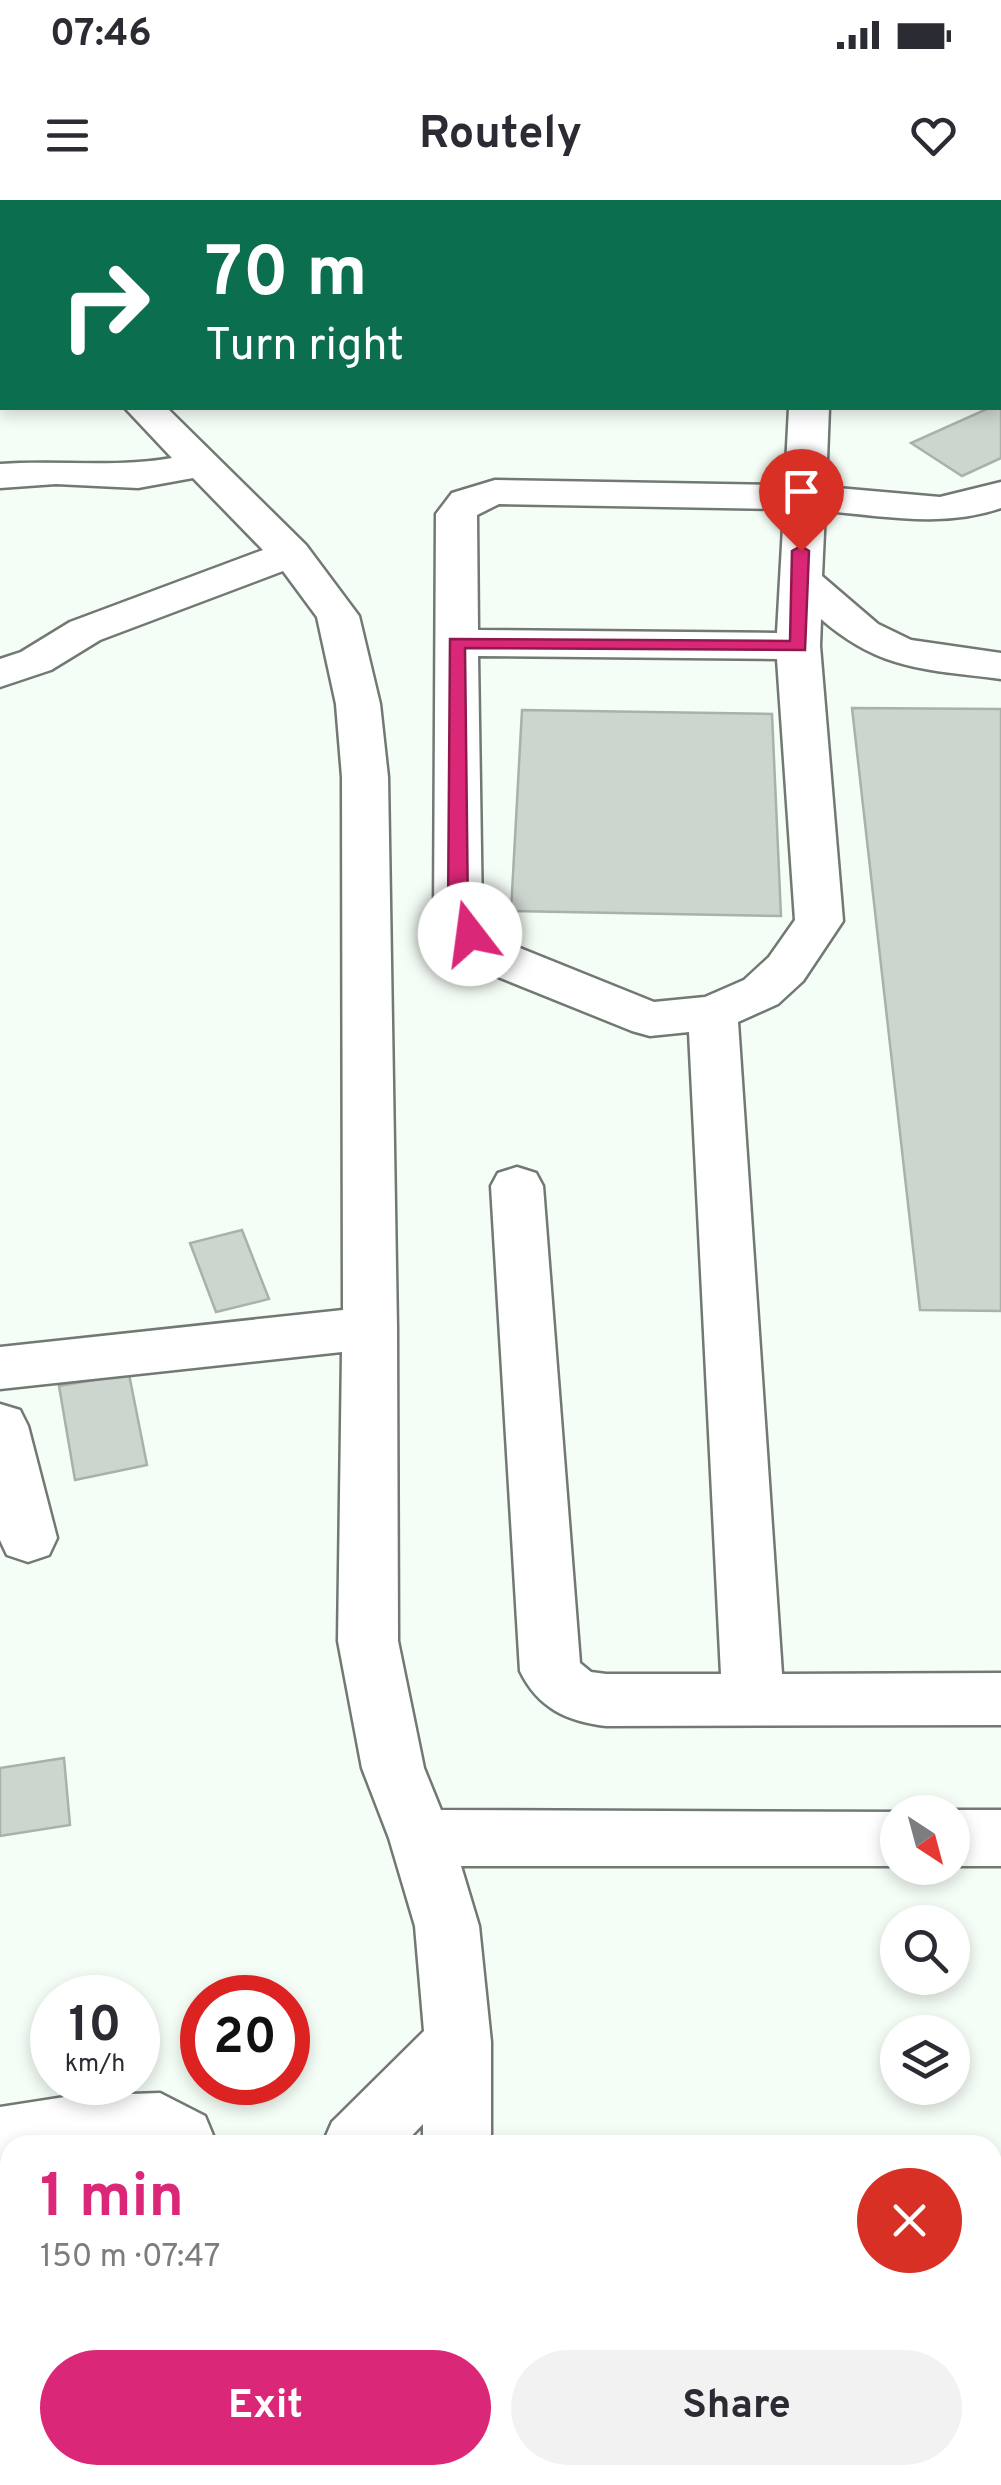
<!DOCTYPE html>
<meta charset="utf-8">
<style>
:root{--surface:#fff;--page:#f2f2f3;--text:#2b2b33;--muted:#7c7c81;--accent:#db2777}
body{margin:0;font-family:Overpass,sans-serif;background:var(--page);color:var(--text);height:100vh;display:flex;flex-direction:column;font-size:38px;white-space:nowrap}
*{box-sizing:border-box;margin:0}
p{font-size:32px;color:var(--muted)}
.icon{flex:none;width:55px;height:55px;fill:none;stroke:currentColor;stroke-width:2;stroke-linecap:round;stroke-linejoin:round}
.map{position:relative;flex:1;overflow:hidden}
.details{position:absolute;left:0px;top:1935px;width:1002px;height:350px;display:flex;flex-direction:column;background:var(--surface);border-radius:30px 30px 0 0;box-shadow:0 5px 15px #0003}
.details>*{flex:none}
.top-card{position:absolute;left:0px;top:0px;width:1002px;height:210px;box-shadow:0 5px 15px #0003;background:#0b6e4f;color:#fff;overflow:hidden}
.needle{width:65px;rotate:144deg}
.fabs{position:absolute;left:880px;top:1595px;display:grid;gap:20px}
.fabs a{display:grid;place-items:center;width:90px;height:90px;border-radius:50%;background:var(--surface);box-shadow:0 5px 15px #0003;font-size:50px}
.speed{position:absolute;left:30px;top:1775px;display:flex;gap:20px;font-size:50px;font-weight:700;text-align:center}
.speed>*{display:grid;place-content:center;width:130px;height:130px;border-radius:50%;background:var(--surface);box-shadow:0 5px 15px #0003;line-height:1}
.speed small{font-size:25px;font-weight:400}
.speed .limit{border:15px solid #d22;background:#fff;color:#111}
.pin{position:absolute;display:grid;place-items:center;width:85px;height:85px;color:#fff;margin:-102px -42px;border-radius:50% 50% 50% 0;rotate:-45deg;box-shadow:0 0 10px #0007}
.pin .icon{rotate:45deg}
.me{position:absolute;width:110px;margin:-55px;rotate:345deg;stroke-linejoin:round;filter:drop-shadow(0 0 8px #0008)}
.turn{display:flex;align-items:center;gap:35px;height:210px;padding:0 40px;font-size:45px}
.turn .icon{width:130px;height:130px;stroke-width:2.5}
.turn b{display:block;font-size:70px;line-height:85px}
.round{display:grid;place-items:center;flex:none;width:105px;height:105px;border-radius:52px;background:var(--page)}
.head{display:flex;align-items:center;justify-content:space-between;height:170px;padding:0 40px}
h1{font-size:60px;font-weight:700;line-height:75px;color:var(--accent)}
.action{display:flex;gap:20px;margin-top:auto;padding:20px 40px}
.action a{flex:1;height:115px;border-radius:60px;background:var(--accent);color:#fff;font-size:40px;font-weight:700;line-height:115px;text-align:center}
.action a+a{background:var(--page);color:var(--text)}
.status{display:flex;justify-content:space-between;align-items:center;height:70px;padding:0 50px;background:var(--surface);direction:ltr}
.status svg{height:28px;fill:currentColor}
header{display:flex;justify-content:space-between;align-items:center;height:130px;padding:0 40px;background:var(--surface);font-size:45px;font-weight:700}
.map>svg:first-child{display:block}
.building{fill:#cdd6ce;stroke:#a9b1a9;stroke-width:2.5}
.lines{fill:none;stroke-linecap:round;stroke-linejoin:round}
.minor-casing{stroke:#717972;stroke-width:5}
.minor{fill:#fff;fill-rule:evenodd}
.route{fill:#db2777;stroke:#8e194d;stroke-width:2.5}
</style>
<div class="status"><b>07:46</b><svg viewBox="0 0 49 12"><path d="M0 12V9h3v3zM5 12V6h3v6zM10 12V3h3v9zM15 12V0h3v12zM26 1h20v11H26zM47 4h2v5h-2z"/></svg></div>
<header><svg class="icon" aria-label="menu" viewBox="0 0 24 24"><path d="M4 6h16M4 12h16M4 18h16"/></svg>Routely<svg class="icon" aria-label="heart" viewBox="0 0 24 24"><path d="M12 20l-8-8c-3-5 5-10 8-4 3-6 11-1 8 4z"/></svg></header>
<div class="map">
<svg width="1001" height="2285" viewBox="0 0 1001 2285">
<rect width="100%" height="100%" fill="#f5fef6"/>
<g class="building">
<path d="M1001 202V258L962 276 911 243 989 208H1000Z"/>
<path d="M852 508 1001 509V1111L920 1110Z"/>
<path d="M522 510 772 514 781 716 511 711Z"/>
<path d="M242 1030 269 1099 216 1112 190 1043Z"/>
<path d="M129 1174 147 1265 75 1280 59 1186Z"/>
<path d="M64 1558 70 1625 0 1636V1568Z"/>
</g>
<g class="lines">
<defs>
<g id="minor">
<path d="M0 70 2 71V94H0Z"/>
<rect x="1000" y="127" width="1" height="22"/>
<path d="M125 208H167L306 345 359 416 380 504 388 577 397 1128 398 1441 424 1568 441 1610 905 1612H898V1666H461L479 1726 491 1842V1945H423V1924L403 1945H322L332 1922 424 1831 415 1726 389 1638 362 1568 338 1441 342 1152 0 1189V1147L343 1110 342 577 336 504 317 417 283 371 100 440 51 470 0 487V459L21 452 70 422 263 350 193 278 138 288 56 284 0 288V264C57 260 116 268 172 258Z"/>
<path d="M789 208H829L826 287 940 297 1001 282V308C943 328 885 316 825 311L822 376 878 424 911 440 1001 453V479C926 469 881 471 821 419L820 446 843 721 803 781 778 804 738 822 782 1474 1001 1473V1525L606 1526C566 1521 538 1508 520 1471L491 986 498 973 517 967 536 973 543 986 580 1463 591 1472 606 1474H721L689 832 650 836 632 831 466 764 434 717 436 314 452 293 495 280 785 285ZM499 304 784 309 777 433 478 430 477 315ZM478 456 777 459 795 720 769 757 744 780 705 797 654 802 500 740 482 715Z"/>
<path d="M0 1204 20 1210 28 1226 57 1338 49 1355 28 1362 7 1355 0 1340Z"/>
<path d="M952 1610H1001V1666H952V1612H945Z"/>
<path d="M160 1893 205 1916 217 1945H10V1971L0 1973V1907L71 1896Z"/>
<path d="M141 2275H218L214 2285H137Z"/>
<rect x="418" y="2275" width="74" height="10"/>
</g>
</defs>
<use href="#minor" class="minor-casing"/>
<use href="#minor" class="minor"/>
</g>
<path class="route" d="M801 346 809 351 805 450 465 448 468 716 480 734 478 739H463L448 717 450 439 790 441 792 351Z"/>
</svg>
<div class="fabs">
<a><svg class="needle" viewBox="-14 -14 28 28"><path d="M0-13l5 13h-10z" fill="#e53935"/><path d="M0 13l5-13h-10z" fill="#7c7c81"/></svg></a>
<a><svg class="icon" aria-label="search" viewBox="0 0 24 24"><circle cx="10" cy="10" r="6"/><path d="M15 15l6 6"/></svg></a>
<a><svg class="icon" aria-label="layers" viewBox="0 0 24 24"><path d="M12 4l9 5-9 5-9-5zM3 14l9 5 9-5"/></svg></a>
</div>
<div class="speed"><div>10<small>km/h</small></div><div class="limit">20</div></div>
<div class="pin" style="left:801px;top:351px;background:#d93025"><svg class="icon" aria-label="arrive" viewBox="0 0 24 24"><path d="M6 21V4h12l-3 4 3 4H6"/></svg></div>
<svg class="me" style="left:470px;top:734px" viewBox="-20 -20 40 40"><circle r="19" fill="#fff"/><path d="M0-13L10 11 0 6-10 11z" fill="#db2777"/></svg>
<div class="top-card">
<div class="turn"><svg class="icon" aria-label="right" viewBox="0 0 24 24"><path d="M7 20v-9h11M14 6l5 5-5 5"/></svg><div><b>70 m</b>Turn right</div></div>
</div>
<section class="details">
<div class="head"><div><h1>1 min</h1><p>150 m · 07:47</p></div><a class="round" style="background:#d93025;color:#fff"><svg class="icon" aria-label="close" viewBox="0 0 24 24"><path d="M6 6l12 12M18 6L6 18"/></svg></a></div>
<div class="action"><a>Exit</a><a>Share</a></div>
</section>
</div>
